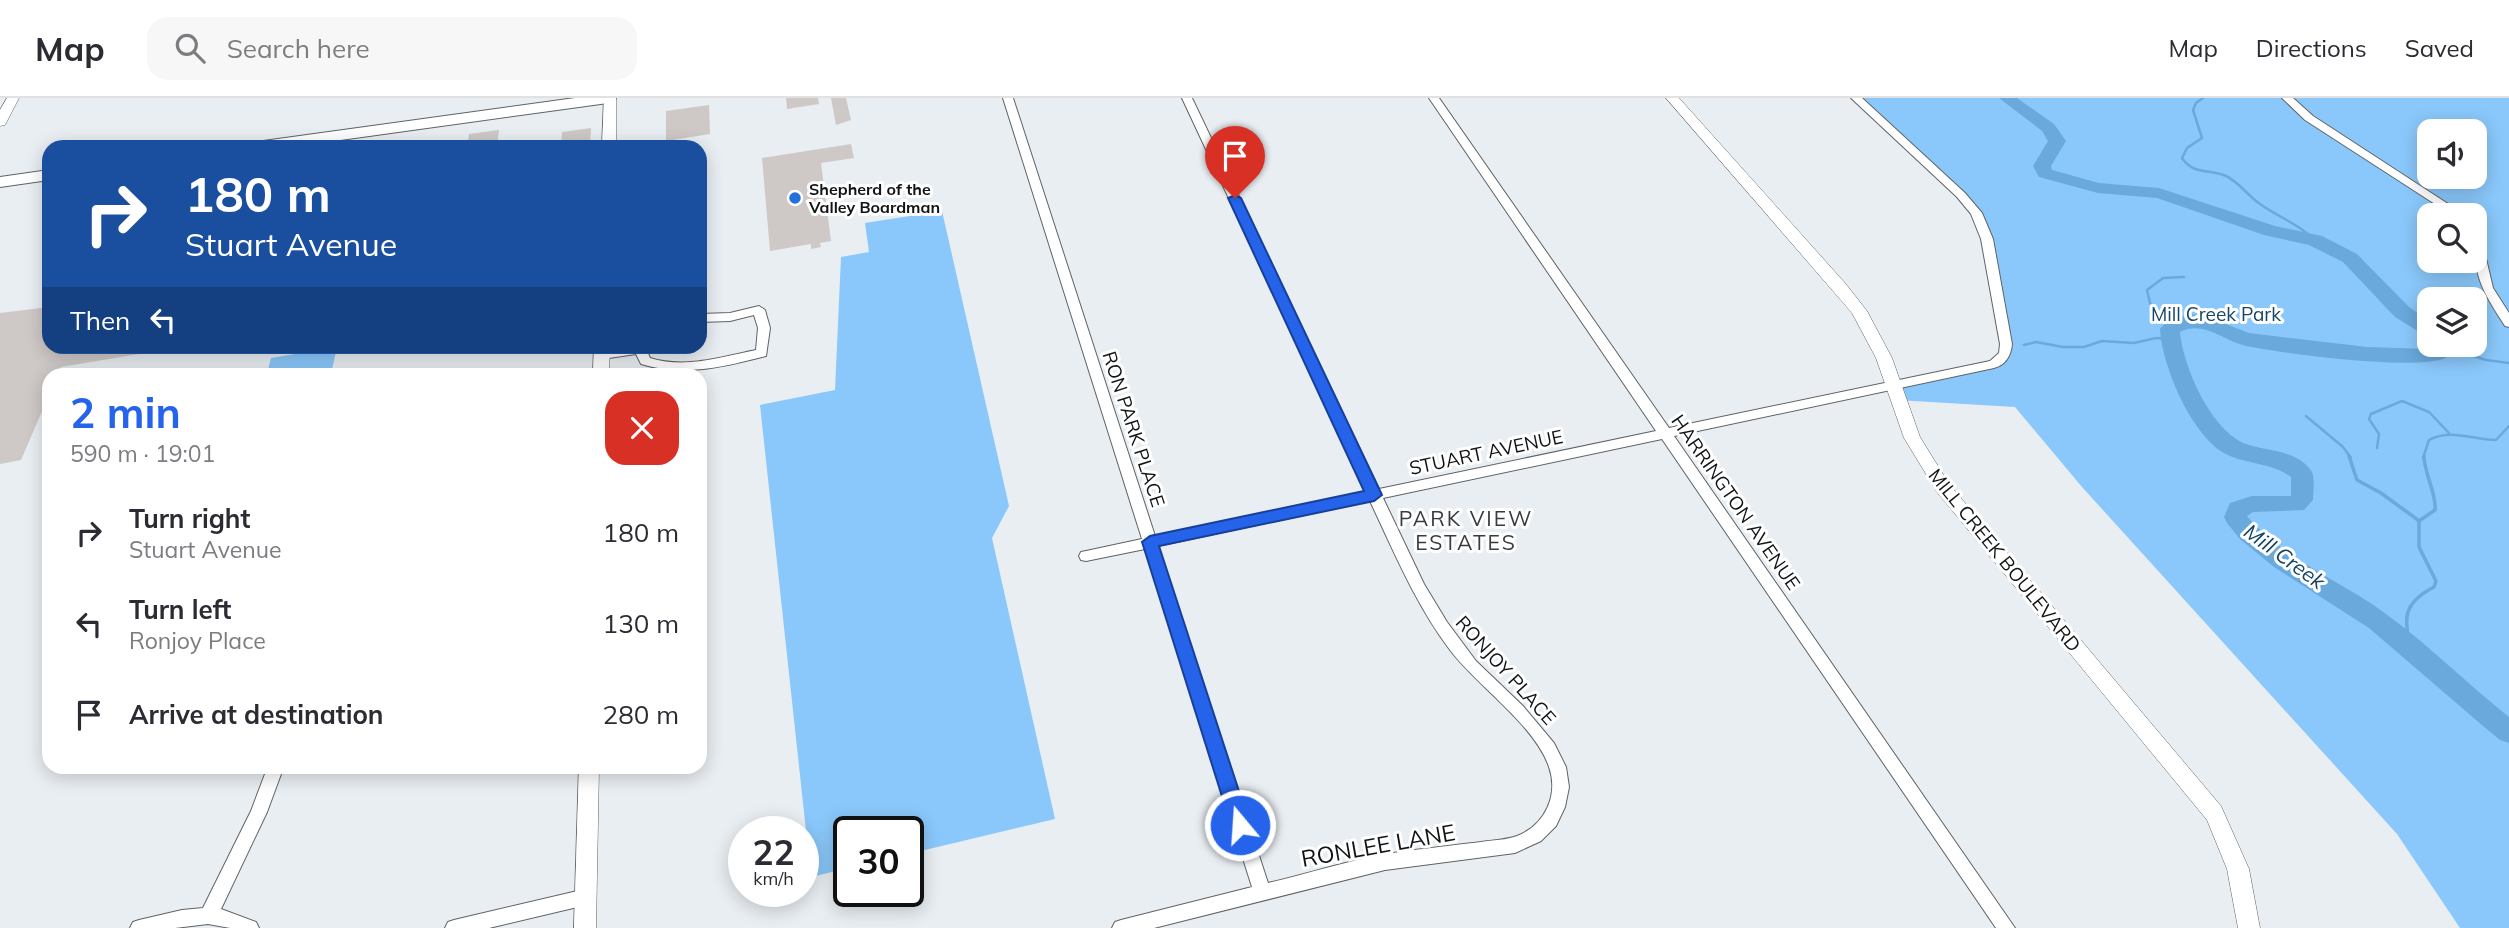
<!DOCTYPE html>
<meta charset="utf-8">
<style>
:root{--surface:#fff;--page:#f7f7f7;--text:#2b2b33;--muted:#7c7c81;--line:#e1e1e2;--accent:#2563eb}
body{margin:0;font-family:Mulish,sans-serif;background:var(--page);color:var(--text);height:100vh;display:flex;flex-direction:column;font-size:26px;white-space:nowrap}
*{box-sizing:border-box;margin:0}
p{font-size:23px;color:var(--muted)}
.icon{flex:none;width:38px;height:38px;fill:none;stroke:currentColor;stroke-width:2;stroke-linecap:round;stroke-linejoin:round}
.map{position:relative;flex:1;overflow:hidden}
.details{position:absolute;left:42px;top:270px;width:665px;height:406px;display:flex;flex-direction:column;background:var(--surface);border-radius:21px;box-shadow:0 4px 18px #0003}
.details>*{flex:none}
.hud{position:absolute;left:42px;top:42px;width:665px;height:214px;border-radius:21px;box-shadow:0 4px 18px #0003;background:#1a4fa0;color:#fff;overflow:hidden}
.tools{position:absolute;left:2417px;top:21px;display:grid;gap:14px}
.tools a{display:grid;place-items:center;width:70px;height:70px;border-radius:14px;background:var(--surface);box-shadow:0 4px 18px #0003;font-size:35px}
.speed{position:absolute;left:728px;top:718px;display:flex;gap:14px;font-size:35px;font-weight:700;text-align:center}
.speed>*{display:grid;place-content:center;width:91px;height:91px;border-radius:50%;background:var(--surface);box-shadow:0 4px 18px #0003;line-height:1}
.speed small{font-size:18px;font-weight:400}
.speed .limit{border:4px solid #111;border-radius:10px;background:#fff;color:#111}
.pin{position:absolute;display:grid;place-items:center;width:60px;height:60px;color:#fff;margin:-72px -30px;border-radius:50% 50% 50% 0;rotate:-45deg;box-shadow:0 0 7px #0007}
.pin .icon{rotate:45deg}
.me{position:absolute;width:77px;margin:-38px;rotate:342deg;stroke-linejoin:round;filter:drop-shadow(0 0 5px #0008)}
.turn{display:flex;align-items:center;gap:24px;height:147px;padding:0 28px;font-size:32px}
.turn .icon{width:91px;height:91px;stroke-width:2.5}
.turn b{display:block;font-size:49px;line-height:60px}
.then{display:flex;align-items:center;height:66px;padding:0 28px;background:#0003;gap:14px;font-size:26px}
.round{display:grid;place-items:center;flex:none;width:74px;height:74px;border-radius:21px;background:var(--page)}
.headline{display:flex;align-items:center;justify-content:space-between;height:119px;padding:0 28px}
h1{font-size:42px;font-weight:700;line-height:52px;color:var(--accent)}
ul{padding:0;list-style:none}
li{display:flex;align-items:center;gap:21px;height:91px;padding:0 28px}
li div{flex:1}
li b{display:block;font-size:26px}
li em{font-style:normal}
header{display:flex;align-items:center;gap:42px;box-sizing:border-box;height:98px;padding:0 35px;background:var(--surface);border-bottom:2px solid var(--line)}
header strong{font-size:33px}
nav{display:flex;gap:38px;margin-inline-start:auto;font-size:24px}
.search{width:490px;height:63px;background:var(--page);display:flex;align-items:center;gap:18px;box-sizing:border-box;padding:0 24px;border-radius:21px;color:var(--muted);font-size:26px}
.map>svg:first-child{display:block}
.green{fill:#8ac8fb;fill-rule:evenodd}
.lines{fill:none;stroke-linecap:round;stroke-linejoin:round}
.stream-far1{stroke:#69a9dc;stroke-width:2.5}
.stream{stroke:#69a9dc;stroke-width:3.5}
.river{fill:#69a9dc;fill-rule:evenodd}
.building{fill:#cec9c6}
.minor-casing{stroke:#5f6366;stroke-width:2}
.tertiary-casing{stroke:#5f6366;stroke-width:1}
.primary-casing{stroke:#5f6366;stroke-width:2}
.minor{fill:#fff;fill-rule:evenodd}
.tertiary{fill:#fff;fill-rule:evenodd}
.primary{fill:#fff;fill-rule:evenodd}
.route{fill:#2563eb;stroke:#184099;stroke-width:2}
.poi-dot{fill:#2270db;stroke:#fff;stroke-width:2.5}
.labels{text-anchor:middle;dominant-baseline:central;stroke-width:6;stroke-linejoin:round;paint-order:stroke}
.far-poi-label{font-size:16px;font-weight:bold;fill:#111314;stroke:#fff;text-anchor:start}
.park-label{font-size:19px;fill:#154567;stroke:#fff}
.street-label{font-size:19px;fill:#111314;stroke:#fff}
.neighbourhood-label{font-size:21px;letter-spacing:2px;fill:#393c3f;stroke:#fff}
.water-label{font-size:21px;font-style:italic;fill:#134466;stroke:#fff}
.near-street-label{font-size:23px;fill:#111314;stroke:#fff}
</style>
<header>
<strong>Map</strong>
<div class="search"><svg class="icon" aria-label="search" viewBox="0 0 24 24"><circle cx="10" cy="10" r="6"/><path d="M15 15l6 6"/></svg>Search here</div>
<nav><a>Map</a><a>Directions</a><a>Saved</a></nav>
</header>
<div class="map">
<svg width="2509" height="830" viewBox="0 0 2509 830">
<rect width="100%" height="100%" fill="#e9eef2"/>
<g class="green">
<path d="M1856 0H2509V830H2460L2397 736 2082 389 2015 309 1897 302 1893 288 1982 270 2005 256 1976 115ZM2429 33H2474V79H2429ZM2429 117H2474V163H2429ZM2429 201H2474V247H2429Z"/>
<path d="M942 113 1009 408 992 440 1055 721 908 756V733H849V770L811 779 760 307 835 292 841 159 869 154 865 125Z"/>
<path d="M337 249 331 276H267L271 260Z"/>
</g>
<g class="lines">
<g class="stream-far1">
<path d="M2203 0 2196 5 2193 12 2202 40 2187 50 2182 60C2193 77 2210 71 2226 78 2239 84 2248 98 2260 106 2278 119 2299 126 2315 142"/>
<path d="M2170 231 2150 205 2147 192 2163 180 2184 179"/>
<path d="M2024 247 2036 244 2063 249H2084L2102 243 2134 245 2156 240 2169 241"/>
<path d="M2442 248 2486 262 2509 265"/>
<path d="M2306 318 2343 349 2351 360"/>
<path d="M2377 350 2379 336 2369 321 2371 316 2402 303 2429 314 2449 335"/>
<path d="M2423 360 2429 342C2451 330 2473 342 2496 342L2509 328"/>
</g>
<g class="stream">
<path d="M2349 358 2357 382 2381 395 2418 422"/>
<path d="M2411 552C2403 520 2403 505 2434 489L2436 483 2419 449V423L2435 412C2437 397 2424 375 2424 358"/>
</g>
<g class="river">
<path d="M1999 0H2017L2054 26 2066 43 2051 68 2052 72 2099 85 2159 90 2275 128 2322 138 2357 156 2409 209 2429 223V240L2395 219 2343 164 2309 147 2264 137 2157 100 2098 95 2039 79 2033 68 2048 43 2042 33Z"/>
<path d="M2200 216 2249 235 2367 249 2429 251 2432 247H2452L2446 260C2411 273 2288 256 2246 248 2223 243 2204 222 2180 234 2183 268 2211 333 2246 346 2266 353 2295 352 2310 371 2316 378 2313 393 2313 402L2304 412 2253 414 2247 418C2284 462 2340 482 2386 516 2429 547 2467 586 2509 619V645L2500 642 2483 628 2369 530 2274 469 2240 441 2227 425 2224 419 2230 405 2252 398H2291V379C2271 364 2246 367 2224 355 2191 336 2162 268 2160 231 2169 219 2186 217 2200 216Z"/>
</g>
</g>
<g class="building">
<path d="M786 0H818L819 6 787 11Z"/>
<path d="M831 0H846L851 22 836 27Z"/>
<path d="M709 7 710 36 666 43V13Z"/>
<path d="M591 30 590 49H561L562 34Z"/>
<path d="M499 32 497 49H467L469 36Z"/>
<path d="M851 46 854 60 821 65 831 143 820 145 821 149 811 151V146L770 153 762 60Z"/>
<path d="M49 209V248H151V254L61 269 58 276H49V297L21 362 0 366V215Z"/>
</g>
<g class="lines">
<defs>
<g id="minor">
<path d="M1003 0H1013L1155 438 1366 394 1182 0H1192L1379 391 1656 333 1429 0H1439L1669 330 1990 263 1999 255 2000 246 1981 141 1971 116 1957 99 1851 0H1862L1965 95 1982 115 1993 141 2012 246C2011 257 2006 267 1994 270L1674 338 2015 830H1996L1662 341 1383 400 1424 486 1447 524 1476 563 1523 608 1554 645 1566 669 1569 689 1565 709 1556 728 1541 743 1515 755 1385 772 1154 830H1112L1115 824 1121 822 1252 789 1145 451 1086 463 1081 462 1079 458 1081 454 1086 453 1142 441ZM1370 403C1394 454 1416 507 1450 552 1477 588 1535 627 1549 669 1559 697 1545 727 1517 738 1507 742 1492 742 1481 744 1449 748 1417 751 1386 756 1347 763 1307 776 1268 785L1158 448Z"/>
<path d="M2282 0H2293L2313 18 2465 117H2452L2305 22Z"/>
<path d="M2474 132 2480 135 2493 190 2509 215V229L2505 228C2480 189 2474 179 2474 132Z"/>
<path d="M759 208 765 212 770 230 766 258C724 269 683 279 641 266L636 256 602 261 596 257 602 253 645 248 650 260C685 271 721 259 756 252L758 230 754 217 730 223 700 224V216L730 215Z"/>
<path d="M268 668H284L267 714 221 811 256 824 259 830H230L208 826 175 830H130L133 824 139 822 182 812 203 810 251 713Z"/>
<path d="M586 791 592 793 595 799 592 805 586 807 489 830H445L448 824 454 822Z"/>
</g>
<g id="tertiary">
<path d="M7 0H19L5 27 0 28V12Z"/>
<path d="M604 0H616V49H602Z"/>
<path d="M1666 0H1679L1845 185 1867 213 1892 260 1920 339 1949 386 2221 708 2249 771 2260 830H2238L2227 771 2207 722 1937 394 1904 340 1876 260 1852 215Z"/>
<path d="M594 248H610L609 276H593Z"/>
<path d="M579 668H599L596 830H574Z"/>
</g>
<g id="primary">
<path d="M575 0H616L608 5 290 49H248L256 44Z"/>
<path d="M49 72V82L0 89V79Z"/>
</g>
</defs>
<use href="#minor" class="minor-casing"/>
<use href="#tertiary" class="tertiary-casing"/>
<use href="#primary" class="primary-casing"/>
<use href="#minor" class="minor"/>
<use href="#tertiary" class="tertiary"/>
<use href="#primary" class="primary"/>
</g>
<path class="route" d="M1235 97 1241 100 1382 397 1374 403 1159 448 1250 727 1247 733 1240 735 1233 733 1231 727 1142 444 1150 438 1364 393 1228 100Z"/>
<circle class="poi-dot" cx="795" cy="100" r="7"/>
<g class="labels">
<g class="far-poi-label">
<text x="809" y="91">Shepherd of the<tspan x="809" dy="18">Valley Boardman</tspan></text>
</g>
<g class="park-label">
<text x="2216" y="216">Mill Creek Park</text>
</g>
<g class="street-label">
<text transform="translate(1134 331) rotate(72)">RON PARK PLACE</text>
<text transform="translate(1486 354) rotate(-12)">STUART AVENUE</text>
<text transform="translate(1736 404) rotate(55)">HARRINGTON AVENUE</text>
<text transform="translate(2005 462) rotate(51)">MILL CREEK BOULEVARD</text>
<text transform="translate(1506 572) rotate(48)">RONJOY PLACE</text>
</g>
<g class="neighbourhood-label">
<text x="1466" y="420">PARK VIEW<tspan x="1466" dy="24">ESTATES</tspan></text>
</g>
<g class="water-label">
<text transform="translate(2285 458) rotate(36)">Mill Creek</text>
</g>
<g class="near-street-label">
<text transform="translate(1378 747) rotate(-10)">RONLEE LANE</text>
</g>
</g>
</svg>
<div class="tools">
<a><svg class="icon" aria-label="sound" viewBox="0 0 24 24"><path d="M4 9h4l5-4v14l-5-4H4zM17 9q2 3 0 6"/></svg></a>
<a><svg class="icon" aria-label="search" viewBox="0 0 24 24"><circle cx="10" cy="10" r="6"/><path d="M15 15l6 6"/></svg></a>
<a><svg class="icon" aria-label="layers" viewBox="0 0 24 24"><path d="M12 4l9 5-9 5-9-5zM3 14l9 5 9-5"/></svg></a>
</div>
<div class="speed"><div>22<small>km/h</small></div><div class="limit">30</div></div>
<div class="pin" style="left:1235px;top:100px;background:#d93025"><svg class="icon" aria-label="arrive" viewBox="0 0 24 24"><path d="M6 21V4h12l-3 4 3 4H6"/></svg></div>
<svg class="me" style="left:1240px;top:727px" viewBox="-20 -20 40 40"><circle r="17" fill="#2563eb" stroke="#fff" stroke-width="3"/><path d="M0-11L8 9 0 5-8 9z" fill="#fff"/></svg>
<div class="hud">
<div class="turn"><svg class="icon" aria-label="right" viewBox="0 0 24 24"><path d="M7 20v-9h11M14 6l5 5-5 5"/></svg><div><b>180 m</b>Stuart Avenue</div></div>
<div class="then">Then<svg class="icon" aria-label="left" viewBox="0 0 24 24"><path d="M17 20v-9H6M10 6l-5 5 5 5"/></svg></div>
</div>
<section class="details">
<div class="headline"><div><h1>2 min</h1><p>590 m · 19:01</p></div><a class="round" style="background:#d93025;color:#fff"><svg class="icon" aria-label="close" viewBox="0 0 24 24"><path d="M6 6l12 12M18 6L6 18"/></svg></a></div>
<ul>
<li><svg class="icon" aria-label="right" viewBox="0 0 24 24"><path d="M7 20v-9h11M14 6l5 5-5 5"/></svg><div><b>Turn right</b><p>Stuart Avenue</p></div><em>180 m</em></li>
<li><svg class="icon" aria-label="left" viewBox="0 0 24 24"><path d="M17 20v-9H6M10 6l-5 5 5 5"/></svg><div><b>Turn left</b><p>Ronjoy Place</p></div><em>130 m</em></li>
<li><svg class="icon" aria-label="arrive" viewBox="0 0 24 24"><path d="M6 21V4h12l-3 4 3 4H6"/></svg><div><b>Arrive at destination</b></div><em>280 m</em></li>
</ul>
</section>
</div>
